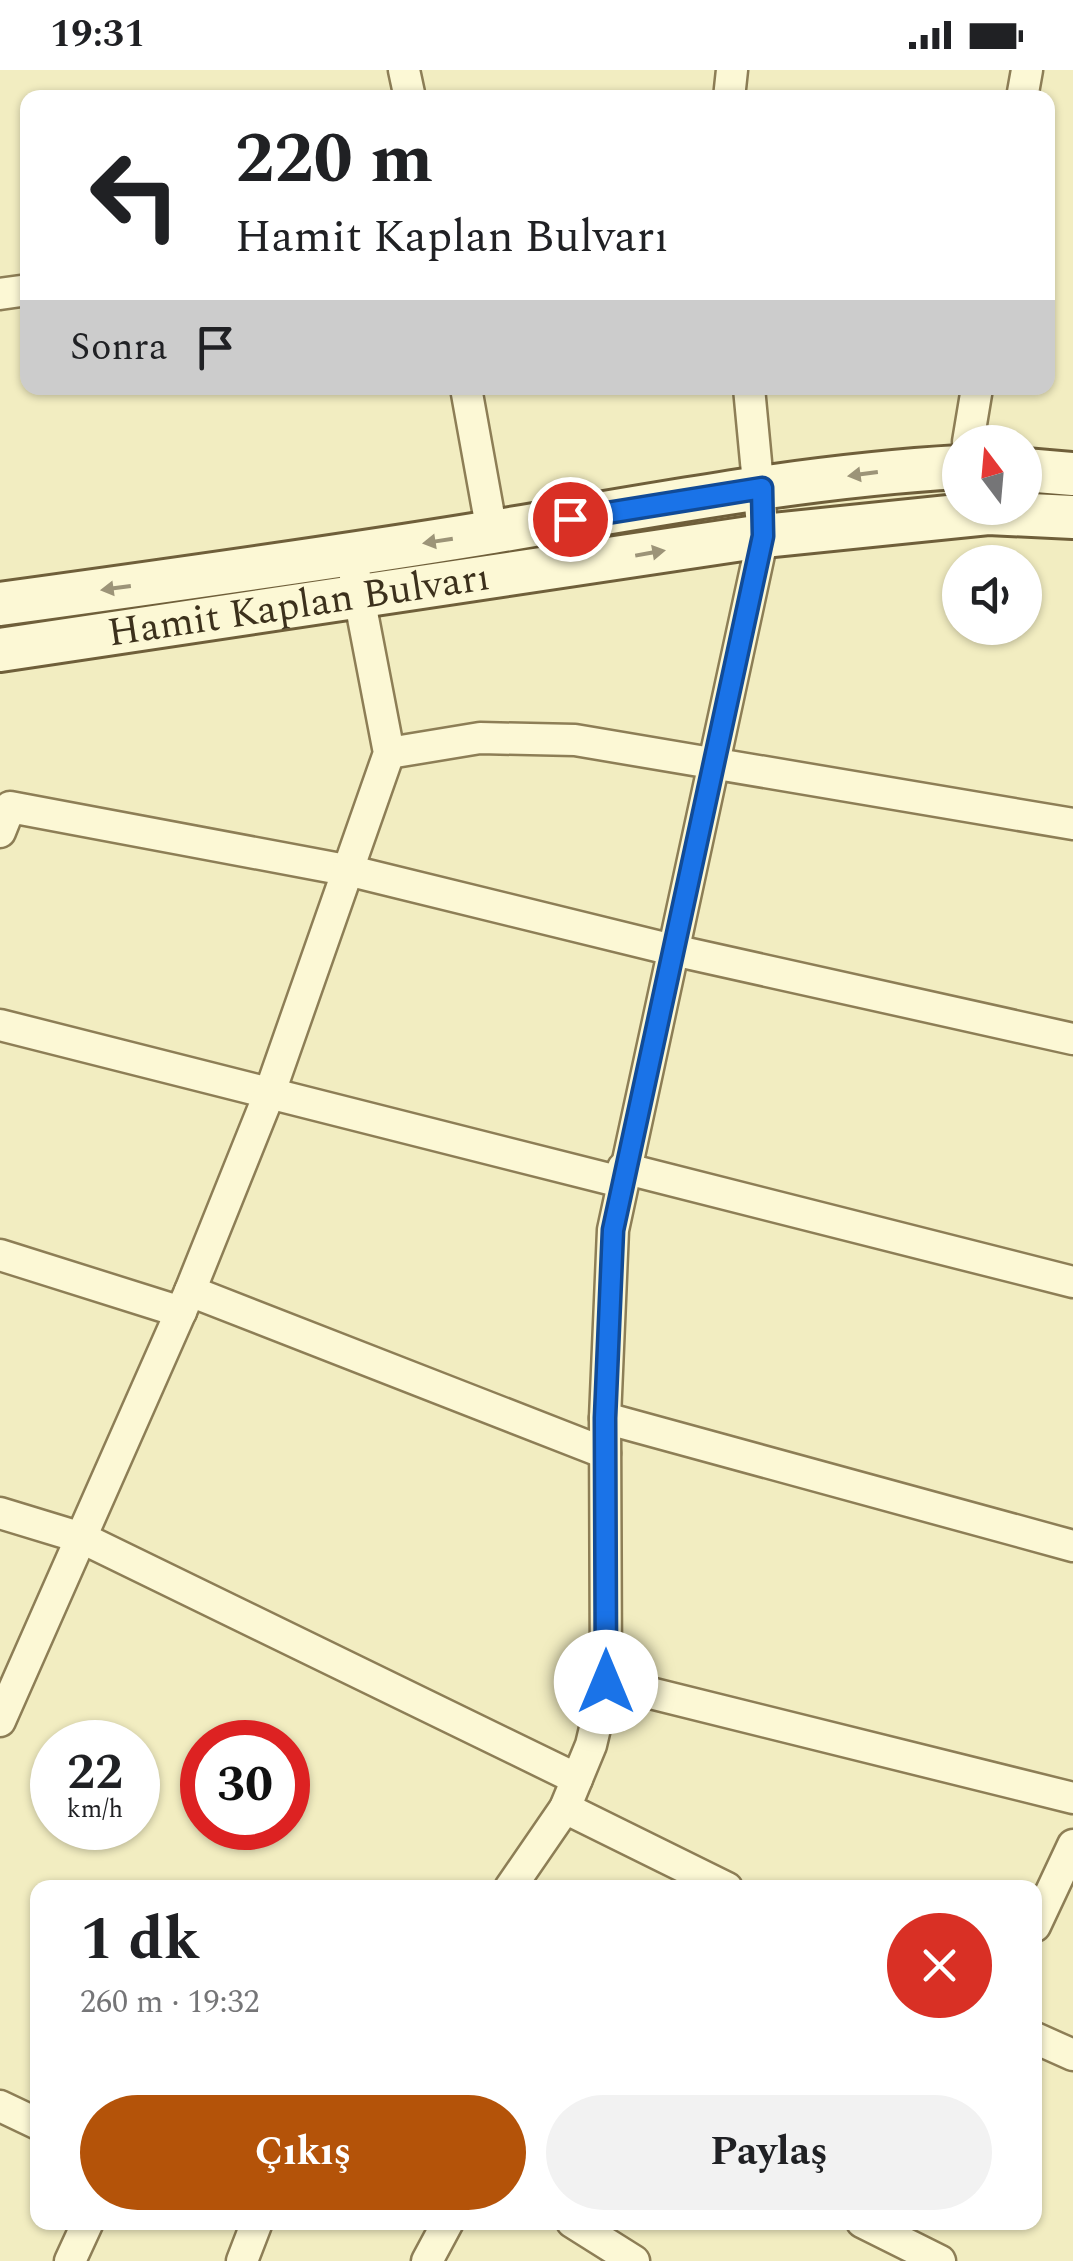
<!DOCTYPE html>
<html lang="tr">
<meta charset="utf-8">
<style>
:root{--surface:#fff;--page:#f2f2f2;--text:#202124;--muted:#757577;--accent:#b45309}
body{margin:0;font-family:Spectral,serif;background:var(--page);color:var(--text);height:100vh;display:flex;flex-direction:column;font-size:38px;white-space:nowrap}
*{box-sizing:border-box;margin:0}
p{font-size:32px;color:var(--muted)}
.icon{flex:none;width:55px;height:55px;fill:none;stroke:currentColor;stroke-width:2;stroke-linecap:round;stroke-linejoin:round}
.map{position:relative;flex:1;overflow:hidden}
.side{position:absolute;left:30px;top:1810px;width:1012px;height:350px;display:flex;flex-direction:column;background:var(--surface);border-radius:20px;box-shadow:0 2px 8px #0004}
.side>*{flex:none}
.banner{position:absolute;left:20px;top:20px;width:1035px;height:305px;border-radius:20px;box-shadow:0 2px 8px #0004;background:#fff;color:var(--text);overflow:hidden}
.needle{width:65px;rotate:344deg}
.tools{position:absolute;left:942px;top:355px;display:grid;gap:20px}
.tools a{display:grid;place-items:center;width:100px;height:100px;border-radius:50%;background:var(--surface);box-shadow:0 2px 8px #0004;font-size:50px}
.speed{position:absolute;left:30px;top:1650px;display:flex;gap:20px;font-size:50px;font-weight:700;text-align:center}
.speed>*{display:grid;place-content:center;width:130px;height:130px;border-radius:50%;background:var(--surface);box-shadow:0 2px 8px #0004;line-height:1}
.speed small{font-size:25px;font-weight:400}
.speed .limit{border:15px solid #d22;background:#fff;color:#111}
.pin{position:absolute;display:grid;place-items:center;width:85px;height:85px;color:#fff;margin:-42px;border:5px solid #fff;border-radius:50%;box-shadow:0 2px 10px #0007}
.me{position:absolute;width:110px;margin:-55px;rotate:0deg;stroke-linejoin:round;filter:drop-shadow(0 0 8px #0008)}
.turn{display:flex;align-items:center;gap:35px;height:210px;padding:0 50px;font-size:45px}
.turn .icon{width:130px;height:130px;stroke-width:2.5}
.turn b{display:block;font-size:70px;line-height:85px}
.then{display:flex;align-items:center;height:95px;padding:0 50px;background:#0003;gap:20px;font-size:38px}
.round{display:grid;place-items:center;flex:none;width:105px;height:105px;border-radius:52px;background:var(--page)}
.overview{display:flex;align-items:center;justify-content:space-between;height:170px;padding:0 50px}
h1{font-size:60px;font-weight:700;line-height:75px}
.action{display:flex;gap:20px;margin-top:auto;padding:20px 50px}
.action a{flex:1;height:115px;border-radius:60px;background:var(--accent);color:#fff;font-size:40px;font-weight:700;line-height:115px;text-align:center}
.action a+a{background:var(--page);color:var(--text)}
.status{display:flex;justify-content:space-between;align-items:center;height:70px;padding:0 50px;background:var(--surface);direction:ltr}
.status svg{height:28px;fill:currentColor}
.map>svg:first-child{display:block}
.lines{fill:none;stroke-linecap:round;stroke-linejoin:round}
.minor-casing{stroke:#8d7e56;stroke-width:35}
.secondary-casing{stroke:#6f5f3a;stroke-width:48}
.minor{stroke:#fcf8d5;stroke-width:30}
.secondary{stroke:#fcf8d5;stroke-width:42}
.oneway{fill:#9c9478}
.route-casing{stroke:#114b97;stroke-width:25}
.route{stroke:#1a73e8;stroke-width:18}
.labels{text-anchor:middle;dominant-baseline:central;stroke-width:9;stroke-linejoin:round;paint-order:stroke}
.street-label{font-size:40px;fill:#3c311c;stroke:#f9f5d1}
</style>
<div class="status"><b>19:31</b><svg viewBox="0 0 49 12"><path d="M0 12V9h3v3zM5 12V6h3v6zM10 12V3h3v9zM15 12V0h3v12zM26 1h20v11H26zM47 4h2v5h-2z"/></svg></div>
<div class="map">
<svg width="1073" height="2191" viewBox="0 0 1073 2191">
<rect width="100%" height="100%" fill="#f2edc1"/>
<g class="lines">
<defs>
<g id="minor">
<path d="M404 0 410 28"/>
<path d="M729 28 732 0"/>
<path d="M1022 28 1027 0"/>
<path d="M0 224 28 220"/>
<path d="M466 318 492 462"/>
<path d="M968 372 977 318"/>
<path d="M389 683 480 668 575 670 1073 754"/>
<path d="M0 762 10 737 351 801 673 880 1073 969"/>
<path d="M0 955 621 1112"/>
<path d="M623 1098 1073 1212"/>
<path d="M0 1185 181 1242"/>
<path d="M190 1221 605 1383"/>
<path d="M605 1348 1073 1476"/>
<path d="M0 1443 82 1468 577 1709"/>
<path d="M606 1612 1073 1728"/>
<path d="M0 1651 190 1221 270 1022 389 683 351 485"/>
<path d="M565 1738 727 1818"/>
<path d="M510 1818 565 1738 591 1675 606 1612 605 1348 613 1160 763 466 749 318"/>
<path d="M1035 1856 1073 1775"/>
<path d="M1035 1968 1073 1985"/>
<path d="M0 2036 38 2054"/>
<path d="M572 2152 634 2191"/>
<path d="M862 2152 940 2191"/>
<path d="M70 2191 88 2152"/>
<path d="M242 2191 257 2152"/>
<path d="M427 2191 448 2152"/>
</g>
<g id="secondary">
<path d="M1025 400 1073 404"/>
<path d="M0 534C160 512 320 490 480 464 639 438 799 406 960 397"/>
<path id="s1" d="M0 580 763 466 988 443 1073 447"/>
</g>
</defs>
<use href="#minor" class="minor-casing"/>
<use href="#secondary" class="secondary-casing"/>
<use href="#minor" class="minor"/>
<use href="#secondary" class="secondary"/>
</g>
<defs><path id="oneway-solid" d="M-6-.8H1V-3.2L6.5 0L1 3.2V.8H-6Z" transform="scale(2.5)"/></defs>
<g class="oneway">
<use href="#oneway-solid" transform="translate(863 404) rotate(172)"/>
<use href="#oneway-solid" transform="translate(438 471) rotate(171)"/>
<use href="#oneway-solid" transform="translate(650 483) rotate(-10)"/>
<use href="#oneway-solid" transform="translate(116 518) rotate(172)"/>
</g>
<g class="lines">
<defs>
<path id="route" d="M570 449 762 418 763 466 613 1160 605 1348 606 1612"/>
</defs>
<use href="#route" class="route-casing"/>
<use href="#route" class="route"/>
</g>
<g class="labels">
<g class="street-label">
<text stroke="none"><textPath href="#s1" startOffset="302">Hamit Kaplan Bulvarı</textPath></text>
</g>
</g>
</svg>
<div class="tools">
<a><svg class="needle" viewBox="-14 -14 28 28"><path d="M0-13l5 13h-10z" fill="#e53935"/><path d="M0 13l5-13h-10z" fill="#757577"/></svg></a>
<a><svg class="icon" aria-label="sound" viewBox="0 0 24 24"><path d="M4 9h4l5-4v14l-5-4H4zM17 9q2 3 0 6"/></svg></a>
</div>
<div class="speed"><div>22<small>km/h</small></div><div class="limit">30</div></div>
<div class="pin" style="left:570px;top:449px;background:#d93025"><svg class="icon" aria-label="arrive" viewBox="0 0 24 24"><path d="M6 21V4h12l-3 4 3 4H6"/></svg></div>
<svg class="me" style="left:606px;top:1612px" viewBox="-20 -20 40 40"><circle r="19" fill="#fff"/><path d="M0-13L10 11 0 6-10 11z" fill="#1a73e8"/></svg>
<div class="banner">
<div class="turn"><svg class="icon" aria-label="left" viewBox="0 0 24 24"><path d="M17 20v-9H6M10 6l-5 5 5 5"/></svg><div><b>220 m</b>Hamit Kaplan Bulvarı</div></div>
<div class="then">Sonra<svg class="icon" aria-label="arrive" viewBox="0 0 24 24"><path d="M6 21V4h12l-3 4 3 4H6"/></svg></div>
</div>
<section class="side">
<div class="overview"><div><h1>1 dk</h1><p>260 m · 19:32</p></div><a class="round" style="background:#d93025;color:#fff"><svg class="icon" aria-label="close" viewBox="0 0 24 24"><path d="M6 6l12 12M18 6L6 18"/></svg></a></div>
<div class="action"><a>Çıkış</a><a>Paylaş</a></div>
</section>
</div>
